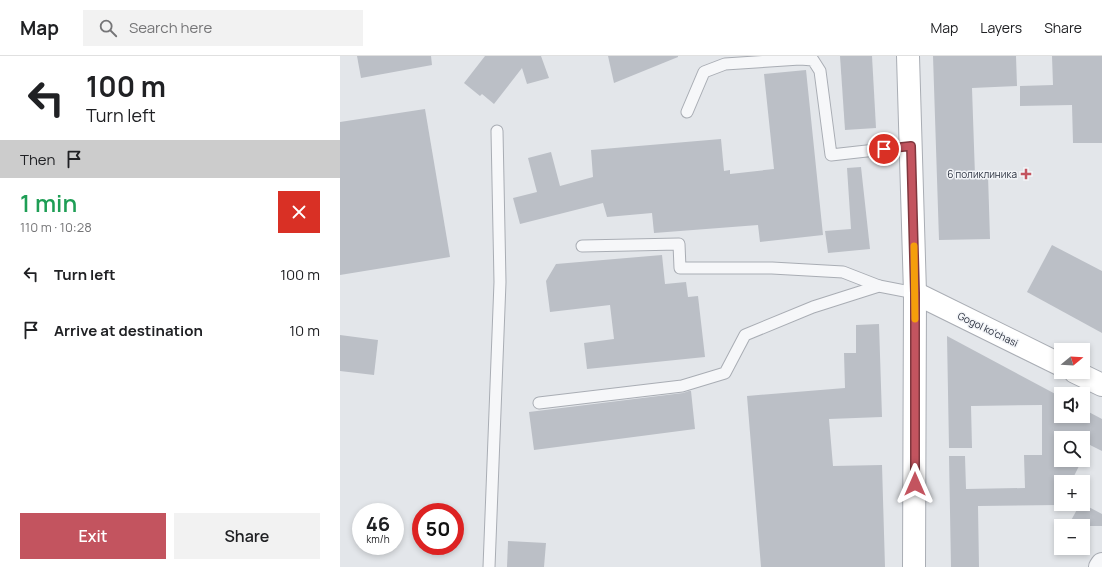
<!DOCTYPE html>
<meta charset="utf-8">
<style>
:root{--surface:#fff;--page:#f2f2f2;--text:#202124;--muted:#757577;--line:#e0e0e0;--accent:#c3545f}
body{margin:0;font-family:Manrope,sans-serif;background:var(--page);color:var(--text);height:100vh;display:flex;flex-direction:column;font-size:15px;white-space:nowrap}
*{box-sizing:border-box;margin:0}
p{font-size:13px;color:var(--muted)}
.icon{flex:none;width:22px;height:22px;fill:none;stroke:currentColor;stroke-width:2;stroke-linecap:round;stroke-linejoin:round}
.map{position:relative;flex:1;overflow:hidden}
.panel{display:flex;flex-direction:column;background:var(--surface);width:340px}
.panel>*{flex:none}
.top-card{background:#fff;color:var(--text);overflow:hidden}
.needle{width:26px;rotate:72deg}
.fabs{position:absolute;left:714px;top:287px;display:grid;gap:8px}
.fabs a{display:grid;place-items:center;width:36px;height:36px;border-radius:0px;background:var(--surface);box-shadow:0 2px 6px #0003;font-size:20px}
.speed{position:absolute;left:12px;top:447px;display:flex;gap:8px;font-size:20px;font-weight:700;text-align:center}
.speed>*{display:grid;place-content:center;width:52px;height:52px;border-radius:50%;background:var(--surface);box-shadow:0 2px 6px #0003;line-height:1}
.speed small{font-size:10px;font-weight:400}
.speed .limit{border:6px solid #d22;background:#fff;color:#111}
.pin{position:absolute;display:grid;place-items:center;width:34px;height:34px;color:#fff;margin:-17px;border:2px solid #fff;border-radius:50%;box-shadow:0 1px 4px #0007}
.me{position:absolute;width:44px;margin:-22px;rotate:0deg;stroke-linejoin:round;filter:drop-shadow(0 0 3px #0008)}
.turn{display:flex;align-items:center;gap:14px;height:84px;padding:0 20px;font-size:18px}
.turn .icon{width:52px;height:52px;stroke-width:2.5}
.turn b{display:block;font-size:28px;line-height:34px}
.then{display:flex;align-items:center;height:38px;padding:0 20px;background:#0003;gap:8px;font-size:15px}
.round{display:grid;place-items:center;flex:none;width:42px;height:42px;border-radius:0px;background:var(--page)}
.head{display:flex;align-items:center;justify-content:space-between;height:68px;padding:0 20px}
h1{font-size:24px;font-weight:600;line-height:30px;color:#1e9e55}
.primary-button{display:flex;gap:8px;margin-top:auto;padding:8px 20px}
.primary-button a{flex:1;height:46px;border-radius:0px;background:var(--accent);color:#fff;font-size:16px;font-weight:600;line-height:46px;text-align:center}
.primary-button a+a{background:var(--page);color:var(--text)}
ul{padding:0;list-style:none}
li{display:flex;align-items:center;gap:12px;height:56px;padding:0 20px}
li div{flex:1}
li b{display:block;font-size:15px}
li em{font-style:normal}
header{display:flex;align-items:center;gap:24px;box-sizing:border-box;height:56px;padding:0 20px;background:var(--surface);border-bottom:1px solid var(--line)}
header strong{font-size:19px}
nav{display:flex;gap:22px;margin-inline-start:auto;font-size:14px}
.search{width:280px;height:36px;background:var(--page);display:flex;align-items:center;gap:10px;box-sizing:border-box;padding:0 14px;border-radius:0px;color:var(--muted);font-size:15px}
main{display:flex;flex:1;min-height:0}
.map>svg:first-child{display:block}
.building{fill:#bbbfc6}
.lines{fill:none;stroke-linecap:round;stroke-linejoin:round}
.service-casing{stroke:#a9adb4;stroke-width:13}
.minor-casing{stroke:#a9adb4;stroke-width:24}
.secondary-casing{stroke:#a9adb4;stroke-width:24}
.service{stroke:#f6f7f9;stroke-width:11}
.minor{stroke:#f6f7f9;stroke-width:22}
.secondary{stroke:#fff;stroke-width:22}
.route-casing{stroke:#7f373e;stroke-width:10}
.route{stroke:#c3545f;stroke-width:7}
.slow{stroke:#f59e0b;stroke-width:7}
.poi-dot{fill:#c3545f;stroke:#f3f5f8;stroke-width:1.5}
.labels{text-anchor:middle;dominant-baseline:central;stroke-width:3;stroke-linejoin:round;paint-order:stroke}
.poi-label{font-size:10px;fill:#2d3341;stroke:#f3f5f8;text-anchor:end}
.street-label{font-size:10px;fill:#2d3341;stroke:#f3f5f8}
</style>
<header>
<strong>Map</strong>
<div class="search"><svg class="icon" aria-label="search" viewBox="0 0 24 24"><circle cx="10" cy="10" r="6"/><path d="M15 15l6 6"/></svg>Search here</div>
<nav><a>Map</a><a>Layers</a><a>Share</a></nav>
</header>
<main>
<section class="panel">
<div class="top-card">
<div class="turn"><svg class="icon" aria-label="left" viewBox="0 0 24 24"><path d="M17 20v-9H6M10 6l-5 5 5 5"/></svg><div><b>100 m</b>Turn left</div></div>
<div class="then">Then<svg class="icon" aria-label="arrive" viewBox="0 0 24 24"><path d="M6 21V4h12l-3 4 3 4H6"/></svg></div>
</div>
<div class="head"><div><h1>1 min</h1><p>110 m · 10:28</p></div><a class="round" style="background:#d93025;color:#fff"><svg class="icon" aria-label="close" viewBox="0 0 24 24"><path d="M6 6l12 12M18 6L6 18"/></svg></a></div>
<ul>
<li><svg class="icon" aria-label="left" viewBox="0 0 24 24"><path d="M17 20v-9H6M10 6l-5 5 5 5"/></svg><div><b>Turn left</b></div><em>100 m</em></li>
<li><svg class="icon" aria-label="arrive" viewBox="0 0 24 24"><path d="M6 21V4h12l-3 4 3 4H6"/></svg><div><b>Arrive at destination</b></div><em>10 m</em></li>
</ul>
<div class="primary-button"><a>Exit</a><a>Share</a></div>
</section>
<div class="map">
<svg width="762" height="511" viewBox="0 0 762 511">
<rect width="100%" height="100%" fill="#e3e6ea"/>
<g class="building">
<path d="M17 0H91L92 9 21 22Z"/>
<path d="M145 0H201L209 22 187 28 182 12 154 48 142 38 140 40 124 27Z"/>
<path d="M268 0H338V1L274 27Z"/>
<path d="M500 0H532L536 72 505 74Z"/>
<path d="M593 0H676L677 30 632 32 635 120 648 119 650 183 599 184Z"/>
<path d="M712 0H762V87H733L732 49 680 50V30L713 29Z"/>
<path d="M466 14 483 179 420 186 418 169 314 177 312 157 267 161 263 147 180 168 173 142 197 136 188 102 211 96 220 130 253 121 251 94 381 83 384 115 390 114V118L434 113 424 18Z"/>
<path d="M85 53 110 201 0 219V66Z"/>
<path d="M521 111 530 193 488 197 485 175 511 173 507 112Z"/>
<path d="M712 189 762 215V277L687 236Z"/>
<path d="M322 199 325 228 346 226 348 241 358 240 365 301 247 313 244 287 274 283 270 249 210 256 206 225 216 208Z"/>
<path d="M539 268 542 361 489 363 493 410 542 409 545 511H421L407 340 505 332 504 297H516V269Z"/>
<path d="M0 279 38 284 34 319 0 315Z"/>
<path d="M607 280 721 341V360H743V353L762 363V395L750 389 743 403V382H721V404H742L731 426H721V444L718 449 638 450 639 511H611L609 400H625L626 433 685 432 684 399H702V349L631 350 632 392H609Z"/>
<path d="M349 335H351L355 373 194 394 189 356 343 337Z"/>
<path d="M740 448H743L762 458V470H728Z"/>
<path d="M168 485 206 487 204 511H167Z"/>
</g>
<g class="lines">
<defs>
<g id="service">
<path d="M347 56 364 16 385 8 460 3 473 4 480 15 491 99 571 90"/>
<path d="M242 190 339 188 340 212H432L503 216 539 230"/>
<path d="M199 347 342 330 385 317 405 279 473 251 539 230 575 237"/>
<path d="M149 511 160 226 157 75"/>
</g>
<path id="minor" d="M760 511 762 508"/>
<g id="secondary">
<path d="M568 0 575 237 574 511"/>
<path d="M575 237 721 309"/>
<path d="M735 316 762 329"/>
</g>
</defs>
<use href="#service" class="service-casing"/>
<use href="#minor" class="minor-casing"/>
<use href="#secondary" class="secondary-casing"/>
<use href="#service" class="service"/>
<use href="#minor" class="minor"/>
<use href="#secondary" class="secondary"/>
</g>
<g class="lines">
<defs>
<path id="route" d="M544 93 571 90 575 237V428"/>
</defs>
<use href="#route" class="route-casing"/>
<use href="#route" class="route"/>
<path class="slow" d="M574 190 575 263"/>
</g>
<path class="poi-dot" d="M684 112h4v4h4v4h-4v4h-4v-4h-4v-4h4z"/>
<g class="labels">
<g class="poi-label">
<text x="677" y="118">6 поликлиника</text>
</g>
<g class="street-label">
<text transform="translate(648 273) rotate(26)">Gogol ko'chasi</text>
</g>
</g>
</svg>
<div class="fabs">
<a><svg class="needle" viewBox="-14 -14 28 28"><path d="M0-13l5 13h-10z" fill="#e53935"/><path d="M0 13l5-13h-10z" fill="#757577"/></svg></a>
<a><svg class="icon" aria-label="sound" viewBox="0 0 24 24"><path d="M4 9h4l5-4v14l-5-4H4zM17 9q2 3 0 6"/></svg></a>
<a><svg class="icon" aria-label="search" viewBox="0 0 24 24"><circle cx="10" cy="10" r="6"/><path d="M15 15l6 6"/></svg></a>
<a>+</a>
<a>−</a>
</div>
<div class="speed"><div>46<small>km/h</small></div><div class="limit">50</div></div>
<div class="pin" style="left:544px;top:93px;background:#d93025"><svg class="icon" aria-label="arrive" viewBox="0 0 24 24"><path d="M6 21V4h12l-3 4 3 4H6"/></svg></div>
<svg class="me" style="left:575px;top:428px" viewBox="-20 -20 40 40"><path d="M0-17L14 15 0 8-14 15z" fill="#c3545f" stroke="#fff" stroke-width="4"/></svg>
</div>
</main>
